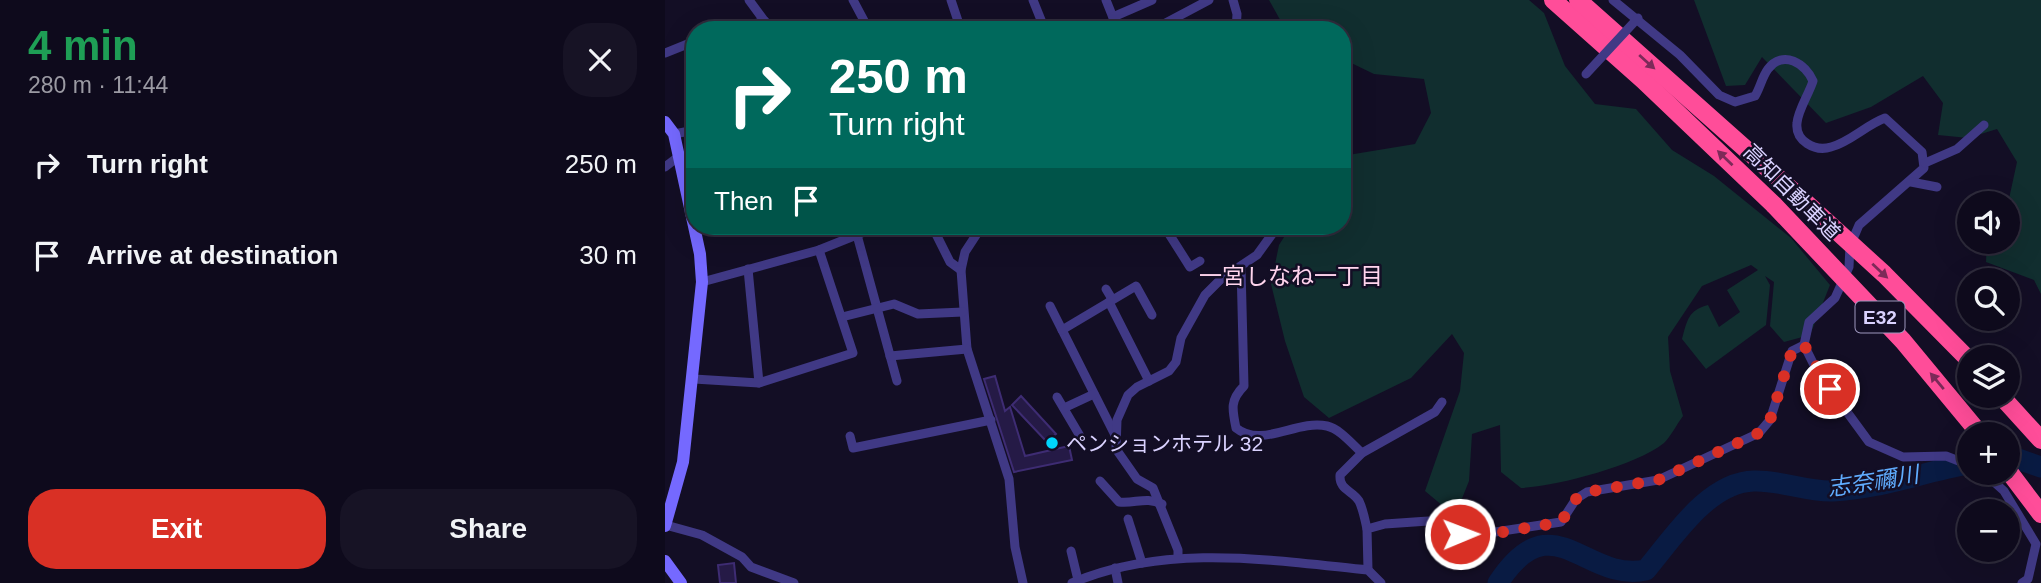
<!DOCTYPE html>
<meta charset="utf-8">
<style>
:root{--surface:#0e0a1c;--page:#171325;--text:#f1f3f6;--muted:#9b9aa3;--line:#2e2b3b;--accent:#d93025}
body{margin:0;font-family:Arial,"Noto Sans JP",sans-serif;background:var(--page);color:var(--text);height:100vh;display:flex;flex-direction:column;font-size:26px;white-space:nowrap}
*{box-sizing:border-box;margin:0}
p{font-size:23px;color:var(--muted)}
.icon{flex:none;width:38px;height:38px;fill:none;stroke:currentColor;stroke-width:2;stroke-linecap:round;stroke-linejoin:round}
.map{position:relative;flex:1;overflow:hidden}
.details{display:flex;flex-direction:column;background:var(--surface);width:665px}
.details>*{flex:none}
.top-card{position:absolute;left:21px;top:21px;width:665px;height:214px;border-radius:28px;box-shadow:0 7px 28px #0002,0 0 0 2px var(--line);background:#00695c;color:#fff;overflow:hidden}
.fabs{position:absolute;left:1292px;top:191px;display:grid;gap:14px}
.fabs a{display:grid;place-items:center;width:63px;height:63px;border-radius:50%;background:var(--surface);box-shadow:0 7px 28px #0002,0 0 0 2px var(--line);font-size:35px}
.pin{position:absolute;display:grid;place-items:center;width:60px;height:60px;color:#fff;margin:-30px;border:4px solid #fff;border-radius:50%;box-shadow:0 2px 7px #0007}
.me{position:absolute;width:77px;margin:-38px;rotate:89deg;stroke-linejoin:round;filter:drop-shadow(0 0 5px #0008)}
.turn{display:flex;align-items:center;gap:24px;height:147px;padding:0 28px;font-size:32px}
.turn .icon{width:91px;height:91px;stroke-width:2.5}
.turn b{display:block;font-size:49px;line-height:60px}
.then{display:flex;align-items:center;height:66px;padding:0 28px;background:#0003;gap:14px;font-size:26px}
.round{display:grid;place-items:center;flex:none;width:74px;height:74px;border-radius:28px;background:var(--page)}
.summary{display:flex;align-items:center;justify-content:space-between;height:119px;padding:0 28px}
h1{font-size:42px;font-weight:800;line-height:52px;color:#1e9e55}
.cta{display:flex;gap:14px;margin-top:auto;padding:14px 28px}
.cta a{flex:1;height:80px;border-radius:28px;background:var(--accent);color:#fff;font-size:28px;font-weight:800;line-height:80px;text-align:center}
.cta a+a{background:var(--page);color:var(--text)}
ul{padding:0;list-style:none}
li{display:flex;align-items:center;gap:21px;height:91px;padding:0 28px}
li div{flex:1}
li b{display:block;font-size:26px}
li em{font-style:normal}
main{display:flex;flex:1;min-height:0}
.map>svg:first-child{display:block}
.green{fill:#112e2f}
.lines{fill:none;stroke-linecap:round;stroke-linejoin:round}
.river{stroke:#091b43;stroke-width:21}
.building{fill:#251a46;stroke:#3e2c73;stroke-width:2}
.street{stroke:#403985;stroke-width:9}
.secondary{stroke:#7569ff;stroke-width:12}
.highway{stroke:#ff4d99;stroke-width:18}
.street-bridge{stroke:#403985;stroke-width:9}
.highway-bridge{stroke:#ff4d99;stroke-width:18}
.oneway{fill:#7d2a59}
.route{stroke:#d93025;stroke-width:12;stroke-dasharray:0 21.6}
.poi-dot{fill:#00d6fd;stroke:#130e25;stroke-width:2.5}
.labels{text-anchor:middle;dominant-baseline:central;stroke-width:5;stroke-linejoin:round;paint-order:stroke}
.shield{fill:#130e25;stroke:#9e97be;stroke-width:2}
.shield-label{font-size:19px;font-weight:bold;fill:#dad2ff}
.street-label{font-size:21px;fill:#dad2ff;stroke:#130e25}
.poi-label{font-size:21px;fill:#dad2ff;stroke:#130e25;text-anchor:start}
.neighbourhood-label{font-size:23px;fill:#ffd4ed;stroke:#130e25}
.water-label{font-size:23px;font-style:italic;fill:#60adff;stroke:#130e25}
</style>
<main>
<section class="details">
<div class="summary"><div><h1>4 min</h1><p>280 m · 11:44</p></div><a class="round"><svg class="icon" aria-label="close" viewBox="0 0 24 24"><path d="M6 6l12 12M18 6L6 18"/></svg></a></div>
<ul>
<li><svg class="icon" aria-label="right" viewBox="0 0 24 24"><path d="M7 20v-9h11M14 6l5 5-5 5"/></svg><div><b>Turn right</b></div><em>250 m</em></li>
<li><svg class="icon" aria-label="arrive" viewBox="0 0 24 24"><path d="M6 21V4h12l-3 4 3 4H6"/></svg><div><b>Arrive at destination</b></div><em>30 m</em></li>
</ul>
<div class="cta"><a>Exit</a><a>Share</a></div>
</section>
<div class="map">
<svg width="1376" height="583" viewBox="0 0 1376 583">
<rect width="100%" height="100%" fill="#130e25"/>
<g class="green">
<path d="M604 0H864L879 13 900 66 930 104 971 109 1007 150 1049 176 1126 238 1165 285 1145 335 1119 342 1105 326 1109 282 1100 276 1105 285 1101 325 1041 369 1017 339C1022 321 1023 310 1043 305L1054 327 1075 312 1062 290 1093 270 1086 265 1037 286 1003 337 1005 371 1018 416C1012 424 1006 436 999 443 970 466 892 486 856 488L836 472 835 425 807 434 804 481 790 516 760 491 795 391 799 353 787 334 746 378 664 418 639 397 620 341 606 284 614 245 626 226H677V156L750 144 766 113 759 79 709 74 680 60 677 58V30H633L618 25Z"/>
<path d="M1029 0H1376V294L1369 280 1321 262 1322 242H1342V208L1352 162 1332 129 1303 138 1273 135 1278 103 1258 76 1206 107 1161 123 1097 57 1080 85 1061 86Z"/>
</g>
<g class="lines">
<g class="river">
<path d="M1342 458H1350L1376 467"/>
<path d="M833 583C888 499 919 583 981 570 1008 538 1043 482 1089 481 1115 480 1142 492 1168 491 1214 489 1258 472 1304 464"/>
</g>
</g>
<g class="building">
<path d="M330 376 340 411 345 407 360 456 404 446 407 460 349 472 319 379Z"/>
<path d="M356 396 391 434 382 442 347 405Z"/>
<path d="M69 563 71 583H55L53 565Z"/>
</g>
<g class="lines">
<g class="street">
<path d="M84 0 106 30"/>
<path d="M188 0 204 30"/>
<path d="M286 0 296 30"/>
<path d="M368 0 380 30"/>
<path d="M441 0 453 30"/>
<path d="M568 0 572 14 571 30"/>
<path d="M948 0 1015 55 1054 95 1070 102 1090 96C1095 88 1097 77 1103 69 1118 49 1141 64 1148 81 1144 94 1133 110 1132 123 1130 141 1150 152 1166 147 1185 142 1201 125 1220 118L1257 152 1259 168 1194 225 1185 246 1184 267 1170 298 1144 322 1139 345 1152 371 1204 442 1238 457 1281 456 1304 465"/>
<path d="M448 17 487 0"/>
<path d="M495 26 544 0"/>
<path d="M65 30 100 21"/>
<path d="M30 50V62"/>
<path d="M0 53 30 41"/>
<path d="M9 134 30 130"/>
<path d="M1260 163 1292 149 1319 125"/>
<path d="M0 167 13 157"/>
<path d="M1246 182 1272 187"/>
<path d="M317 226 300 252 296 270 302 349 344 479 350 547 358 583"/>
<path d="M499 226 525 267 535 261"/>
<path d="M270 232 285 262 296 270"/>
<path d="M192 235 232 381"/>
<path d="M576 267 579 386C565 400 567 409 571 428 597 449 632 419 662 426 675 429 687 444 697 453"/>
<path d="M83 269 94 383"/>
<path d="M37 282 154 250 214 226"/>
<path d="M441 289 447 299"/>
<path d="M444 302 484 381"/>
<path d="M385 306 450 435"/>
<path d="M177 317 229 304 253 314 298 312"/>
<path d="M397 330 471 286 487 315"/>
<path d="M225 356 302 349"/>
<path d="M29 379 94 383 188 353 154 250"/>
<path d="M392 397 415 436"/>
<path d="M399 408 429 394"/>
<path d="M185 436 188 448 326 420"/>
<path d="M1318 472 1339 491 1371 544 1363 579 1357 583"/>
<path d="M435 481 454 502C470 504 481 496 497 504"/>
<path d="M463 519 477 563"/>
<path d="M1 525 37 535 77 557 86 567 129 583"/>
<path d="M702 529C700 520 698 509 694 501 687 490 674 490 675 475L697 453 770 412 777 402"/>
<path d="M406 551 413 580"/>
<path d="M513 558V550L488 488 472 479 451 449 452 420 463 395 472 387 504 371 511 362 516 338 540 295 556 279 592 255 613 226"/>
<path d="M450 568 453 583"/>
<path d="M703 570 702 529 720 524 778 520 804 536 896 522 911 499 922 492 993 480 1094 433 1105 420 1127 351 1139 345"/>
<path d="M407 583C501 543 605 560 703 570L716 583"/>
</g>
<g class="secondary">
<path d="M0 122 9 134 35 254 37 282 18 462 0 526"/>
<path d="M0 561 16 583"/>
</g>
<g class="highway">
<path d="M888 0 978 80 1109 205"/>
<path d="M913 0 1129 192"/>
<path d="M1336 396 1376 440"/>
<path d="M1342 469 1376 514"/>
</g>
<path class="street-bridge" d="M921 74 973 18"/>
<g class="highway-bridge">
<path d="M1129 192 1219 274 1304 360"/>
<path d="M1109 205 1238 341 1315 434"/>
</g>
</g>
<defs><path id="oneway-solid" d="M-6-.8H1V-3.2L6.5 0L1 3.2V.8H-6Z" transform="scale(1.75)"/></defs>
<g class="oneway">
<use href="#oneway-solid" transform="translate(982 62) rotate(42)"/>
<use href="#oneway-solid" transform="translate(1060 158) rotate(-136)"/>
<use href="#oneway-solid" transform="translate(1215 271) rotate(43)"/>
<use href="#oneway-solid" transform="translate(1272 381) rotate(-130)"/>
</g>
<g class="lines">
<path class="route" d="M795 534H826L896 522 911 499 922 492 993 480 1094 433 1105 420 1127 351 1139 345 1165 389"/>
</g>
<circle class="poi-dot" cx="387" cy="443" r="7"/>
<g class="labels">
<rect class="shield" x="1190.5" y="301.5" width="49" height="31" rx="5"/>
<g class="shield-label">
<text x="1215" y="317">E32</text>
</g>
<g class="street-label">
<text transform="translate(1127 192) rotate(45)">高知自動車道</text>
</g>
<g class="poi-label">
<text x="401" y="443">ペンションホテル 32</text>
</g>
<g class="neighbourhood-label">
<text x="626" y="276">一宮しなね一丁目</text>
</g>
<g class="water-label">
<text transform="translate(1208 481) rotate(-9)">志奈禰川</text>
</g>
</g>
</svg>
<div class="fabs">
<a><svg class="icon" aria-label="sound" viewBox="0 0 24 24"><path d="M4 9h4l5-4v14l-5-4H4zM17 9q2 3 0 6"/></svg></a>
<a><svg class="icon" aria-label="search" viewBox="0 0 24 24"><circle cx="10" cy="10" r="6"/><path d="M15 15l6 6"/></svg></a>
<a><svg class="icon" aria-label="layers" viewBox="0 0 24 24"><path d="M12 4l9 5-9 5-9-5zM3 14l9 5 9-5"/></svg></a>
<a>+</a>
<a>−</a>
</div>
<div class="pin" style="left:1165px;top:389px;background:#d93025"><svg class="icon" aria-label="arrive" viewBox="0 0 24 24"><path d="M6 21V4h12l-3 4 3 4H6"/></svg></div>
<svg class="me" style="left:795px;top:534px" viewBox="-20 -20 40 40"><circle r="17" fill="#d93025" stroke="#fff" stroke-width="3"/><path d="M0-11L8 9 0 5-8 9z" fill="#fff"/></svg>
<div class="top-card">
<div class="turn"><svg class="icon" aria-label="right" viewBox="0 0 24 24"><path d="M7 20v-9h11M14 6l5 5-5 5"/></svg><div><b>250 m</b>Turn right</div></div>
<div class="then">Then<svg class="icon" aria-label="arrive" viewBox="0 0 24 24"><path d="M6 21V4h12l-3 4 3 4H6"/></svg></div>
</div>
</div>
</main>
